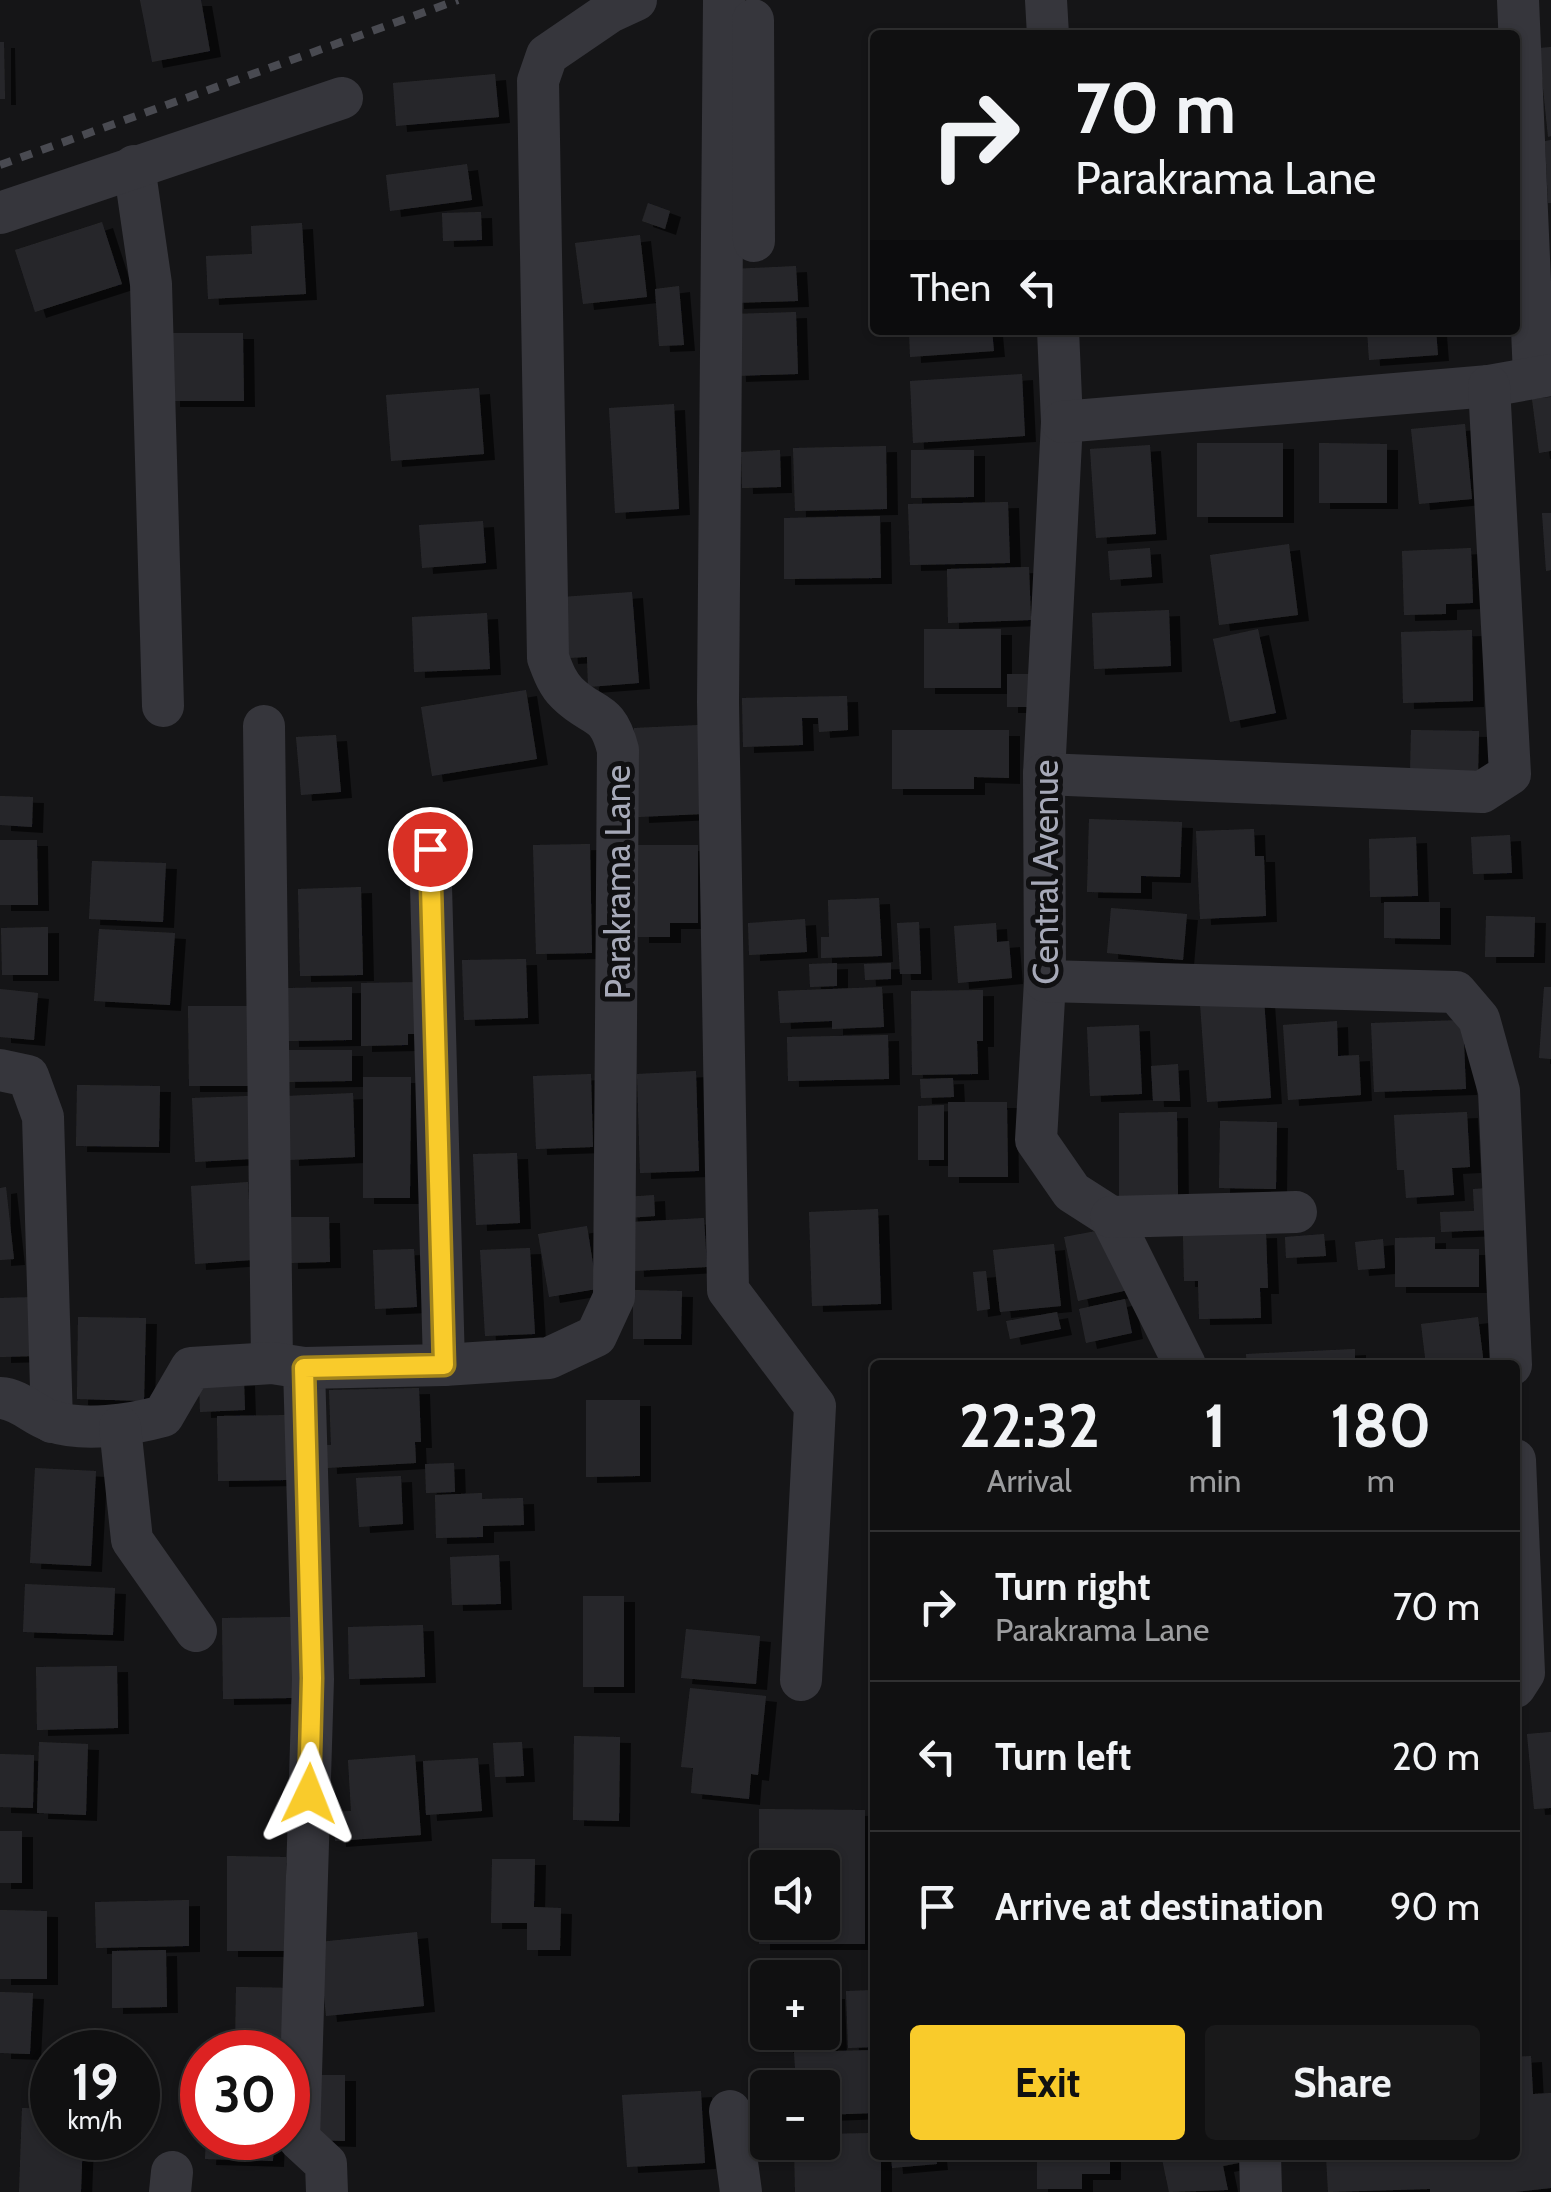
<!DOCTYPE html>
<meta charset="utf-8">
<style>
:root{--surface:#101011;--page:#19191a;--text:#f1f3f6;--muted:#9c9d9f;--line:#303031;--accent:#f9cb2b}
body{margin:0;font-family:Cabin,sans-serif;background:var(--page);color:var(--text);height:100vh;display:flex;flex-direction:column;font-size:38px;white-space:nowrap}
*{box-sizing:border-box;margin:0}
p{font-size:32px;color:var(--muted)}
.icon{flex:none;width:55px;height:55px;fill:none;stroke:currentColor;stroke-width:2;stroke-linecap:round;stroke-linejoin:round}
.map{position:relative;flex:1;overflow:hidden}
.panel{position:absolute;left:870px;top:1360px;width:650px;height:800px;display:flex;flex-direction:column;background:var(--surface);border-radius:10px;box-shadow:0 2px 8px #0004,0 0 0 2px var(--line)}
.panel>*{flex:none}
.guide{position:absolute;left:870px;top:30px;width:650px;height:305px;border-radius:10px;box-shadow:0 2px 8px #0004,0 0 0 2px var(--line);background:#101011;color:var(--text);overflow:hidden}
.fabs{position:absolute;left:750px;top:1850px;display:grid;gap:20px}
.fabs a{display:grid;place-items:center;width:90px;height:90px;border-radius:10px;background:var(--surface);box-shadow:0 2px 8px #0004,0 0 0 2px var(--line);font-size:50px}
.speed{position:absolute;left:30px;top:2030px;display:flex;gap:20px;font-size:50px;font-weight:700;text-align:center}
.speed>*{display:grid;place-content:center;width:130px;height:130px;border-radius:50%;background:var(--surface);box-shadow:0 2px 8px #0004,0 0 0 2px var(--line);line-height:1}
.speed small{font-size:25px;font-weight:400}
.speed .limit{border:15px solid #d22;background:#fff;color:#111}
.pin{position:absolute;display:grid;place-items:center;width:85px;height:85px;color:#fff;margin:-42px;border:5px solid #fff;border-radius:50%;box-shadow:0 2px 10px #0007}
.me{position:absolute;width:110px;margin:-55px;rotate:2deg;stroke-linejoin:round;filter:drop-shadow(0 0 8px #0008)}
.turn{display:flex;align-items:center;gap:35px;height:210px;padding:0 40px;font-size:45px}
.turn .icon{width:130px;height:130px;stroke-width:2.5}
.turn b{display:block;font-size:70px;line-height:85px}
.then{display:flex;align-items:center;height:95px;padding:0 40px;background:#0003;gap:20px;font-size:38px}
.eta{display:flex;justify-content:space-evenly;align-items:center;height:170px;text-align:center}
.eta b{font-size:60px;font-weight:700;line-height:70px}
.primary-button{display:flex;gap:20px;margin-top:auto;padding:20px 40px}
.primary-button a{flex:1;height:115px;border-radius:10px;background:var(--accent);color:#111;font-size:40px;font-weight:700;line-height:115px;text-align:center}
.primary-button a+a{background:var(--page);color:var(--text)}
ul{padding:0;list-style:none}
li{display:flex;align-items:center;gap:30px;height:150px;padding:0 40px;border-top:2px solid var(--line)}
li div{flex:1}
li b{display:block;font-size:38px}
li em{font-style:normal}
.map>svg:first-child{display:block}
.building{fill:#28282b;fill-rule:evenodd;filter:url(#shadow)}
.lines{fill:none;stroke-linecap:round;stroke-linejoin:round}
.street{stroke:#36363c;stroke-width:42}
.rail{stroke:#494a51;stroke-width:8;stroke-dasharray:12 10;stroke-linecap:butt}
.route-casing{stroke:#a2841c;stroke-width:25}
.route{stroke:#f9cb2b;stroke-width:18}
.labels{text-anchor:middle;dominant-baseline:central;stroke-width:10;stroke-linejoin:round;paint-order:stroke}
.street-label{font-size:35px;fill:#a6a9b8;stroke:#101012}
</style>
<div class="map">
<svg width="1551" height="2192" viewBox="0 0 1551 2192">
<defs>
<filter id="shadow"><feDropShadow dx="11" dy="6" stdDeviation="0" flood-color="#0009"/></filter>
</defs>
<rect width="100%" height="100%" fill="#151517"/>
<g class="building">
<path d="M140 0H201L210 51 152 62Z"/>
<path d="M0 42H4L5 99H0Z"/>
<path d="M1551 47V136L1548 137 1539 48Z"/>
<path d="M495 74 499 117 396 126 393 83Z"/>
<path d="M1551 140V203H1548L1545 141Z"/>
<path d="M467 164 472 200 390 211 386 175Z"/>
<path d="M648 203 670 211 665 229 642 221Z"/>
<path d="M481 212 482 240 443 241 442 213Z"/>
<path d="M102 222 122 284 35 312 15 250Z"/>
<path d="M302 223 306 294 208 299 206 256 252 254 251 226Z"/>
<path d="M640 235 647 297 583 304 575 243Z"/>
<path d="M796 266 798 301 733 303 732 269Z"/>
<path d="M679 286 684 345 659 346 655 289Z"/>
<path d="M796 312 798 374 735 376 733 314Z"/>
<path d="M909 330H992L994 351 910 357Z"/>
<path d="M1367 330H1436L1438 355 1369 360Z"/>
<path d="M169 333H243L244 401H169Z"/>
<path d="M1022 374 1025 436 913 443 910 381Z"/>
<path d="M479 388 484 454 391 461 386 395Z"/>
<path d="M1551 397V451L1539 453 1532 399Z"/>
<path d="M674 404 679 509 615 513 609 408Z"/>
<path d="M1465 424 1472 499 1419 504 1411 429Z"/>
<rect x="1197" y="443" width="86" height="74"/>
<path d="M1319 443 1387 444V503H1319Z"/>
<path d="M1150 445 1156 534 1096 538 1090 449Z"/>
<path d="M886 446 887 509 795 511 793 448Z"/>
<path d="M780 450 781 487 742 488 741 452Z"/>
<path d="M911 450H974V497L911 498Z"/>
<path d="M1008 502 1010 563 910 565 908 504Z"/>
<path d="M1542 513H1551V570L1546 571Z"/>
<path d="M880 516 881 578 784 579V518Z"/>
<path d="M483 521 486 563 422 568 419 525Z"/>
<path d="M1289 544 1298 615 1219 625 1210 555Z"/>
<path d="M1150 548 1152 577 1110 580 1108 551Z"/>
<path d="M1471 548 1473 603 1446 604V614L1404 615 1402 551Z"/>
<path d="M1029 567 1031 620 948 623 947 569Z"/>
<path d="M632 592 639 683 588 687 587 657 567 658 562 597Z"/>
<path d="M1169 610 1171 666 1094 669 1092 613Z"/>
<path d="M487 613 490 669 414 672 412 617Z"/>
<rect x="924" y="629" width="77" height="59"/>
<path d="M1258 629 1276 713 1230 722 1213 639Z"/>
<path d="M1472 630 1473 701 1403 703 1401 632Z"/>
<path d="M1007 674H1046L1045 707H1007Z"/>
<path d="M526 690 537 759 432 776 421 707Z"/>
<path d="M847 696 848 730 819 732 818 718H802L803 745 743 747 742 698Z"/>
<path d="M699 725 703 814 638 817 634 728Z"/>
<path d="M892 730H1009V778L974 777V789H892Z"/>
<path d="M1411 730 1479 731 1478 776 1410 775Z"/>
<path d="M336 735 341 792 301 795 296 737Z"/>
<path d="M0 796 33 797 32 827 0 825Z"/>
<path d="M1089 819 1182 822 1180 877 1141 876V893L1087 892Z"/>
<path d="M1254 829 1255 856H1264L1266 916 1200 919 1196 831Z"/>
<path d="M1510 835 1512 873 1473 874 1471 837Z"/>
<path d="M1416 837 1418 896 1370 897 1369 839Z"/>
<path d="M0 840H37L38 905H0Z"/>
<path d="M590 844 592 953 536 954 533 845Z"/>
<path d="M638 845H698V923H670V937H638Z"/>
<path d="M92 861 166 863 163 922 89 919Z"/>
<path d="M361 887 363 975 300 976 298 889Z"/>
<path d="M879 898 882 956 821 958V937H829L828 900Z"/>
<path d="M1384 902H1440V939L1384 938Z"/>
<path d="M1111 908 1187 914 1183 960 1107 953Z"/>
<path d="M1486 916 1535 917 1534 957H1485Z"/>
<path d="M805 919 807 952 749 955 748 923Z"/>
<path d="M919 922 921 974H900L897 923Z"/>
<path d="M996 923 997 942 1009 941 1012 978 958 983 954 926Z"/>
<path d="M48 927V975H2L1 928Z"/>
<path d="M99 929 175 933 170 1005 94 1001Z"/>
<path d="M526 959 528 1018 464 1020 462 960Z"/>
<path d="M837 963V986L810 987 809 964Z"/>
<path d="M891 963V979L865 980 864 964Z"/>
<path d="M422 982V1034H408V1045L361 1046V983Z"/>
<path d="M352 987V1040L288 1041 287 988Z"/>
<path d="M882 987 884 1027 832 1029V1021L780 1023 778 991Z"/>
<path d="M1544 987H1551V1059L1539 1058Z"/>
<path d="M0 989 38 993 34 1040 0 1037Z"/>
<path d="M983 990V1041H977L978 1074 912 1075 911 991Z"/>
<path d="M1264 999 1271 1098 1207 1102 1200 1003Z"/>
<path d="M188 1006H248V1086H189Z"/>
<path d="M1463 1020 1466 1089 1374 1092 1371 1023Z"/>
<path d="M1337 1021 1338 1056 1359 1055 1361 1095 1288 1100 1283 1025Z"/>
<path d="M1139 1025 1142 1094 1090 1096 1087 1027Z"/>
<path d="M888 1035 889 1079 788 1081 787 1037Z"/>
<path d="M285 1050H352V1081L284 1082Z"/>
<path d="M1178 1064 1180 1101H1153L1151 1066Z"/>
<path d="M696 1071 699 1171 640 1173 637 1074Z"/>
<path d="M591 1074 593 1147 536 1149 533 1076Z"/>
<path d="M363 1077H411L410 1198H363Z"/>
<path d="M953 1078 954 1097 921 1098 920 1079Z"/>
<path d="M77 1085 160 1086 159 1147 76 1146Z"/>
<path d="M353 1093 355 1157 288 1160 286 1096Z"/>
<path d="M248 1096 251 1159 195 1162 192 1098Z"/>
<path d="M948 1102H1007L1008 1177H948Z"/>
<path d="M944 1105V1160H918V1106Z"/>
<path d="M1177 1112 1178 1198 1119 1199V1113Z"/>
<path d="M1467 1112 1470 1167 1452 1168 1454 1195 1406 1198 1404 1170H1397L1394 1115Z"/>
<path d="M1220 1121 1277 1122 1276 1189 1219 1188Z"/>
<path d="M517 1153 520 1223 476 1225 473 1154Z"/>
<path d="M248 1182 252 1260 195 1264 191 1186Z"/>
<path d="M6 1187 14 1259 0 1260V1188Z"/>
<path d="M1489 1188 1490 1230 1441 1232 1440 1212 1474 1211 1473 1189Z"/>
<path d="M654 1195 655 1216 627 1218 625 1197Z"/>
<path d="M878 1209 881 1304 812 1306 809 1212Z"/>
<path d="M286 1217H329L330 1262 287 1263Z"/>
<path d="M704 1218 707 1267 633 1271 631 1222Z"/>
<path d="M587 1226 597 1289 549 1297 538 1234Z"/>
<path d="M1107 1229 1133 1289 1078 1301 1064 1237Z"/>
<path d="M1266 1232 1268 1288H1260L1261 1318 1199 1319 1198 1281H1184L1183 1234Z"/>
<path d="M1324 1234 1326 1256 1286 1258 1285 1237Z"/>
<path d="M1435 1237V1249H1479V1287H1395V1238Z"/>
<path d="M1383 1239 1385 1268 1358 1270 1355 1242Z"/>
<path d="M1054 1244 1061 1306 1000 1312 993 1250Z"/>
<path d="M530 1248 535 1334 485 1336 480 1250Z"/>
<path d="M414 1249 417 1307 375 1309 373 1250Z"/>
<path d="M986 1271 990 1309 977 1311 973 1272Z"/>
<path d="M633 1290 682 1291 681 1339H633Z"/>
<path d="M37 1297 38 1356 0 1357V1298Z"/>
<path d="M1125 1299 1132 1333 1086 1343 1079 1309Z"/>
<path d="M1057 1312 1061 1329 1010 1339 1006 1321Z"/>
<path d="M78 1317 146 1318 144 1401 77 1399Z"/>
<path d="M1478 1317 1484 1365H1426L1421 1324Z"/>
<path d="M1355 1349V1365H1247L1246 1354Z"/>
<path d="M244 1380 245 1410 200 1412 199 1381Z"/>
<path d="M419 1388 421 1442H415L416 1463 326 1468 325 1445H331L329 1390Z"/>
<path d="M586 1400H640V1476L586 1477Z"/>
<path d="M289 1415V1480L218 1481 217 1416Z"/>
<path d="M454 1463 455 1492 426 1493 425 1464Z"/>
<path d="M35 1468 96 1471 91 1566 30 1563Z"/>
<path d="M401 1476 403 1524 359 1527 356 1478Z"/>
<path d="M482 1493V1499L523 1498 524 1525 483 1526V1537L436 1538 435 1495Z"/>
<path d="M499 1555 501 1604 452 1605 450 1557Z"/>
<path d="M25 1584 115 1588 113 1635 23 1632Z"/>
<rect x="583" y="1596" width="41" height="91"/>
<path d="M291 1617 293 1698 223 1699 222 1618Z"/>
<path d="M423 1625 425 1677 349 1679 348 1627Z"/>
<path d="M686 1629 760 1636 756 1684 681 1678Z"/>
<path d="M117 1666 118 1728 37 1730 36 1667Z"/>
<path d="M690 1688 766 1696 758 1775 751 1774 749 1799 691 1793 693 1768 681 1767Z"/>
<path d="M1551 1732V1808L1534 1809 1527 1734Z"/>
<path d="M574 1736 620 1737 619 1821 573 1820Z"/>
<path d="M39 1742 88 1744 86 1815 37 1813Z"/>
<path d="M522 1742 524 1776 495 1777 493 1743Z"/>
<path d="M0 1754 34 1755 33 1808 0 1807Z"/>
<path d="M415 1755 421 1835 335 1841 333 1812 351 1811 348 1760Z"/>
<path d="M478 1758 482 1811 426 1815 423 1761Z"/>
<path d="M759 1809 865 1810V1944H759ZM768 1868H822V1922H768Z"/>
<rect x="0" y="1831" width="22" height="52"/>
<path d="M227 1856 286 1857V1951H227Z"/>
<path d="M492 1859H535L534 1907 561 1908 560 1950H527V1923H491Z"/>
<path d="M189 1900V1946L96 1948 95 1902Z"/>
<path d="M0 1910 47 1911V1979H0Z"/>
<path d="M417 1932 424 2006 326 2016 319 1942Z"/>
<path d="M166 1950 167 2007 112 2008V1951Z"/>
<path d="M236 1987 298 1988 297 2051 235 2050Z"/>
<path d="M875 1990V2047L848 2048 846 1991Z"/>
<path d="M0 1992 33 1993 30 2054 0 2053Z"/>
<path d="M822 1993H834L836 2047H782L781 2032H822Z"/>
<path d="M874 2050 875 2113 822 2115V2088H815V2084H796L794 2052Z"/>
<path d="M1531 2056 1533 2094 1551 2093V2188L1515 2192H1430V2189L1328 2192 1326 2155H1515V2057Z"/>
<path d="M313 2075H345V2141L313 2140Z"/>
<path d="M701 2091 705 2163 627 2167 622 2095Z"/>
<path d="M22 2108 52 2109V2138H83L81 2192H19Z"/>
<path d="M875 2133V2155H881V2192H795L794 2142H822V2134Z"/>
<path d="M206 2138H274L273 2161 205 2159Z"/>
<path d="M891 2155H936L937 2164 892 2168Z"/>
<path d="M1037 2155H1110V2174H1082V2189H1037Z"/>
<path d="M1177 2155H1247L1248 2161 1223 2166 1228 2190 1169 2192 1162 2159Z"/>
</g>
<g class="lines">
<g class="street">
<path d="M724 0 718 702 728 1290 815 1406 801 1680"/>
<path d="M1046 0 1048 35"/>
<path d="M1518 0 1534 376"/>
<path d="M753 20 754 241"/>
<path d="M134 166 151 284 163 706"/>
<path d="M0 213 342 98"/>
<path d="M1058 330 1062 422 1044 774 1045 981 1036 1140 1072 1192 1111 1217 1185 1365"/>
<path d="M1062 422 1489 386 1551 375"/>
<path d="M264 726 272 1363"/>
<path d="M1044 774 1482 792 1510 774 1489 386"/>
<path d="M430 849 444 1365"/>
<path d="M1045 981 1456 992 1479 1019 1499 1091 1511 1365"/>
<path d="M0 1070 28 1076 43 1117 52 1422"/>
<path d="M1111 1217 1296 1212"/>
<path d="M304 1368 313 1679 299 2139 326 2164 327 2192"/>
<path d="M0 1398C20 1399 33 1415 51 1421 84 1432 130 1425 163 1416L191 1368 272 1363 304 1368 444 1365 549 1358 596 1336 614 1297 618 750C607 707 593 719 567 693 557 683 553 671 548 658L538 81 547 55 610 12 636 0"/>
<path d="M120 1427 132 1540 196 1631"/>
<path d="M1515 1460 1524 1673 1515 1687"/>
<path d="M730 2111 741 2192"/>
<path d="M1260 2155 1261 2192"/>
<path d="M170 2192 172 2172"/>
</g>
<path class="rail" d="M0 165 458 0"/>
</g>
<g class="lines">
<defs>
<path id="route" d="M309 1794 312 1678 304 1368 444 1365 430 849"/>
</defs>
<use href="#route" class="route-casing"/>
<use href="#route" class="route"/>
</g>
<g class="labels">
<g class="street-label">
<text transform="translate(1045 872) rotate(-90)">Central Avenue</text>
<text transform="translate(617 882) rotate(-90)">Parakrama Lane</text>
</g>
</g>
</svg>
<div class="fabs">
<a><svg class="icon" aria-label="sound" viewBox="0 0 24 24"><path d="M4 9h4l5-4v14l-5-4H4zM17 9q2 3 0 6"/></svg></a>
<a>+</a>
<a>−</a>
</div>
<div class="speed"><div>19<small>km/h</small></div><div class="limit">30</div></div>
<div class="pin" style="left:430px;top:849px;background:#d93025"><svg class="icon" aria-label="arrive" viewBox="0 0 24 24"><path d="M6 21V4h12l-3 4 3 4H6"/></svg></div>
<svg class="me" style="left:309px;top:1794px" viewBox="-20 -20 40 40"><path d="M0-17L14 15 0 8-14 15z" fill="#f9cb2b" stroke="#fff" stroke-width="4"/></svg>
<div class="guide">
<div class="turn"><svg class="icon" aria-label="right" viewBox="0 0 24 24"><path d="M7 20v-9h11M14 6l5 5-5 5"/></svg><div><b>70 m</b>Parakrama Lane</div></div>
<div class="then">Then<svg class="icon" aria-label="left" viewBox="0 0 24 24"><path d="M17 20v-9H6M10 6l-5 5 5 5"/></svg></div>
</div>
<section class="panel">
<div class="eta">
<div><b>22:32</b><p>Arrival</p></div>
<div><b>1</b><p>min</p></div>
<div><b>180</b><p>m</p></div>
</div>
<ul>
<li><svg class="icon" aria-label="right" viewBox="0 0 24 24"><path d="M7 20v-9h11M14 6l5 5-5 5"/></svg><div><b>Turn right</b><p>Parakrama Lane</p></div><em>70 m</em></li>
<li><svg class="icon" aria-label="left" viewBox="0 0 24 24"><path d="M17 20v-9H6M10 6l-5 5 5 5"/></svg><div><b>Turn left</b></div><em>20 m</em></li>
<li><svg class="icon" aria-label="arrive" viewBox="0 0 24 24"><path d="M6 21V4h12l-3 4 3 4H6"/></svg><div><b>Arrive at destination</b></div><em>90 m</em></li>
</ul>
<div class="primary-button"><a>Exit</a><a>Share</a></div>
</section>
</div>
